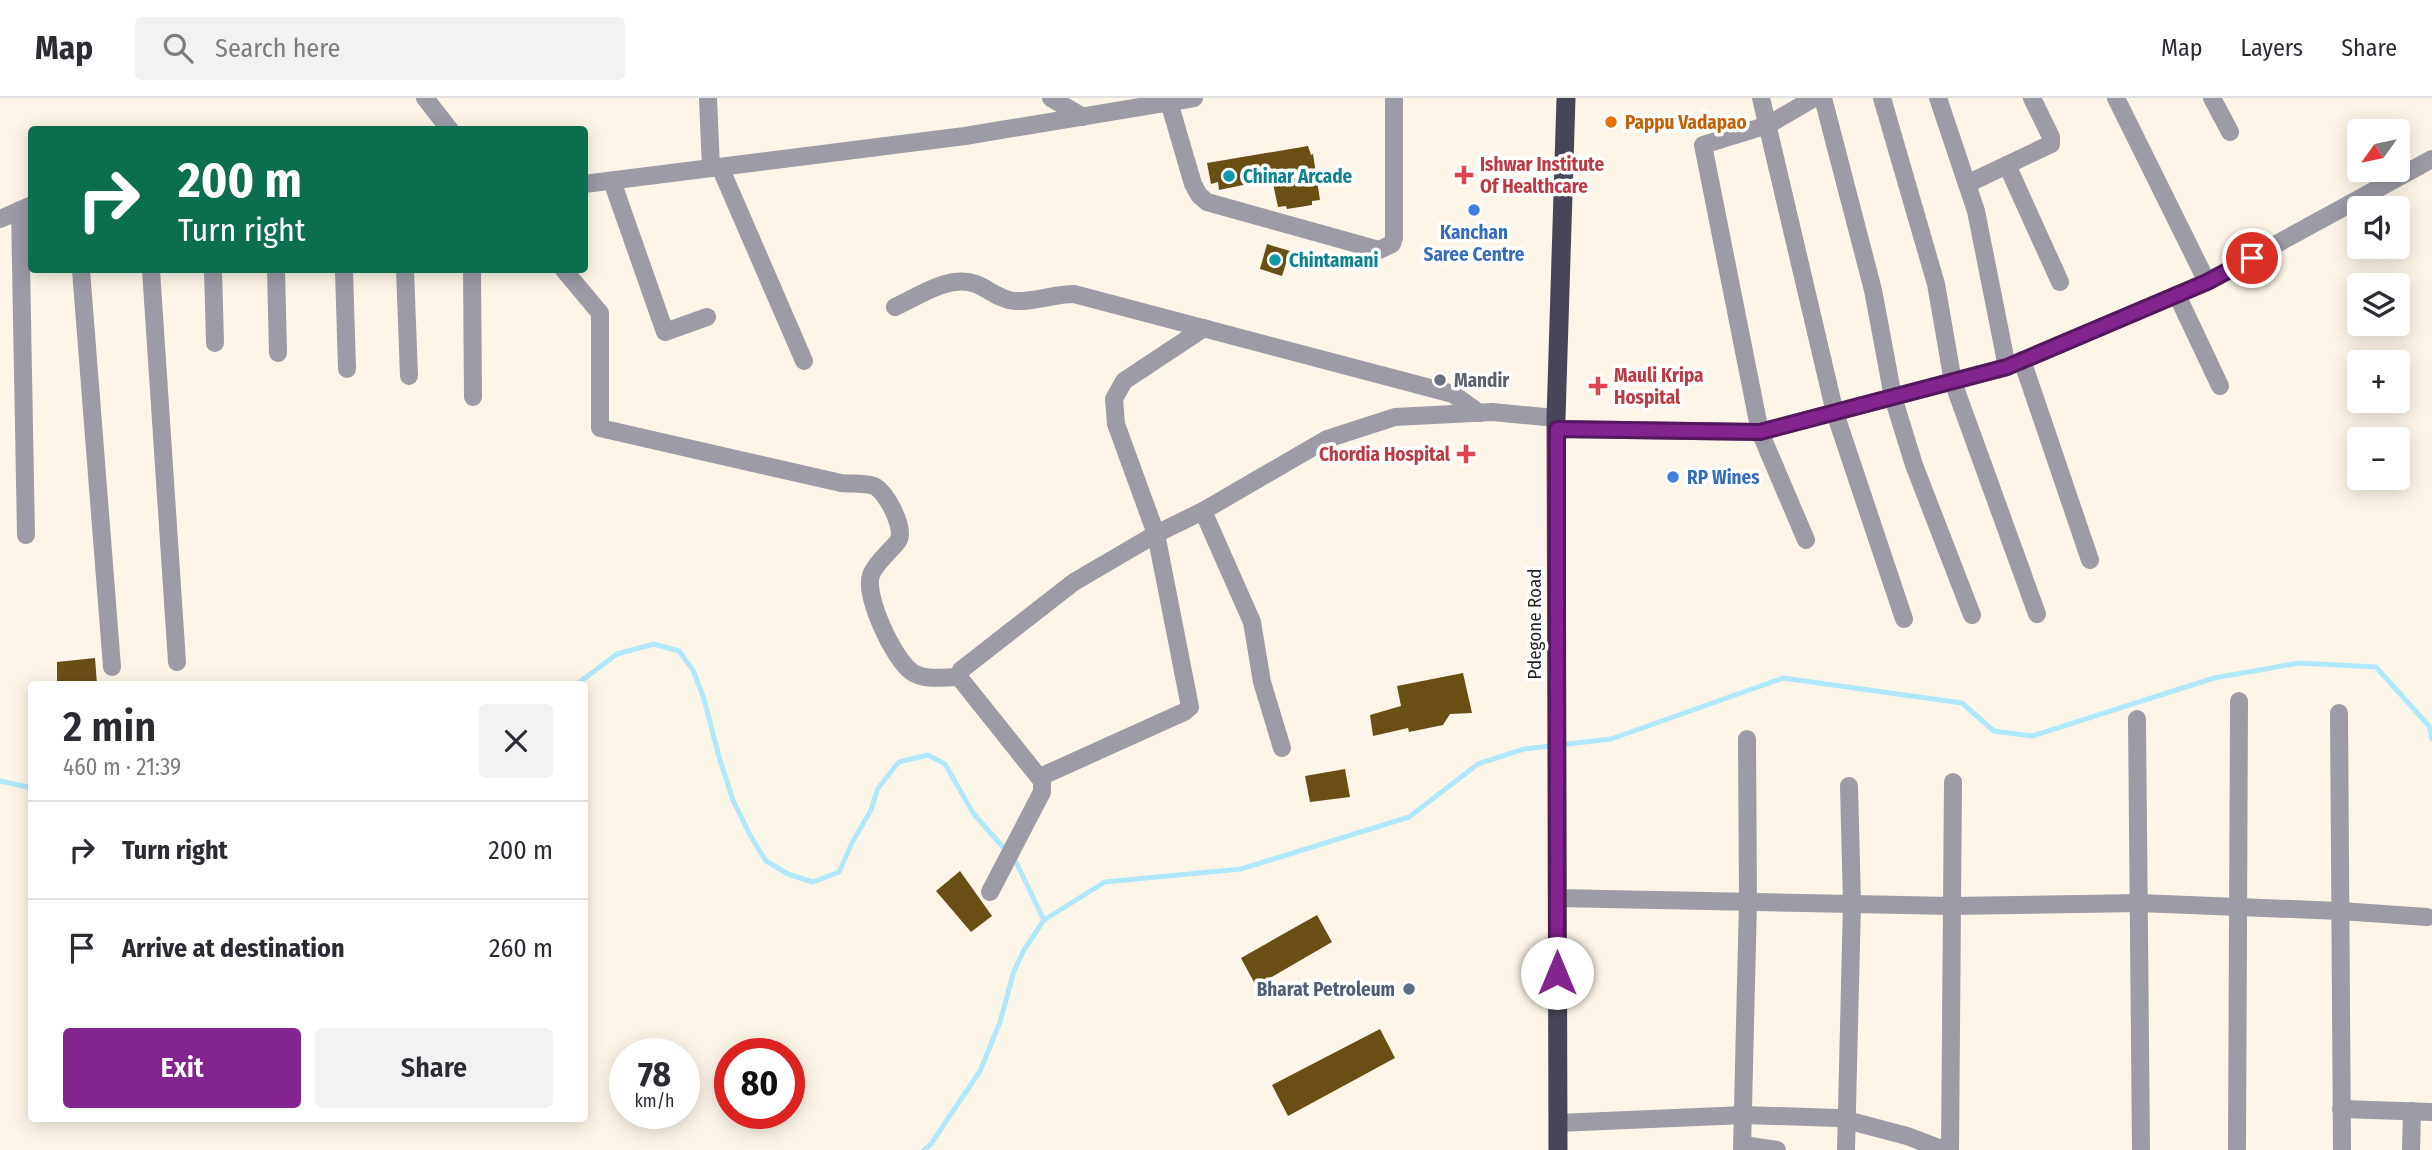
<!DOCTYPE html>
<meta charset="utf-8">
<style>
:root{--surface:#fff;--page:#f2f2f3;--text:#2b2b33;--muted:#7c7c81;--line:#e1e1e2;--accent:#83248f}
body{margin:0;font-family:"Fira Sans Condensed",sans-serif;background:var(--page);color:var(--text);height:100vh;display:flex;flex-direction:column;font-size:26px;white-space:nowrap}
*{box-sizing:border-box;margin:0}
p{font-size:23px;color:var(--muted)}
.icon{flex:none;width:38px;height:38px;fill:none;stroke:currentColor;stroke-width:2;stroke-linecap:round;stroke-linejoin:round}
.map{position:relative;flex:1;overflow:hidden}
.drawer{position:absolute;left:28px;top:583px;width:560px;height:441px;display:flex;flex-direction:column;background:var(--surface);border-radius:7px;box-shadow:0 4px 18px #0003}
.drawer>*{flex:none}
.top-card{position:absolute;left:28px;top:28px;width:560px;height:147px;border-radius:7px;box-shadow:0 4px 18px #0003;background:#0b6e4f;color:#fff;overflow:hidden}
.needle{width:46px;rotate:237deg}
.controls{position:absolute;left:2347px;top:21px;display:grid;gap:14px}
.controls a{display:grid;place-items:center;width:63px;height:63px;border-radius:7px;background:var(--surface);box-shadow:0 4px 18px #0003;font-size:35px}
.speed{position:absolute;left:609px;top:940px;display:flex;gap:14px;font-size:35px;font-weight:700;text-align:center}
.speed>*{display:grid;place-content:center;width:91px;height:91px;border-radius:50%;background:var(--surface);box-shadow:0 4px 18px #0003;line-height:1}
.speed small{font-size:18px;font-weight:400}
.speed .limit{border:10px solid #d22;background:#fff;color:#111}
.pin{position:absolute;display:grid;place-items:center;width:60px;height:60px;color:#fff;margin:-30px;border:4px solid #fff;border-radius:50%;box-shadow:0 2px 7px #0007}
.me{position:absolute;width:77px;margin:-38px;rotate:0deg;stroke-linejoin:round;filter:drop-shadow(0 0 5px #0008)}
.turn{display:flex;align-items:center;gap:24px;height:147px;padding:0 35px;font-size:32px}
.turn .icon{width:91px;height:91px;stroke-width:2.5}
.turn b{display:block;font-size:49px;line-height:60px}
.round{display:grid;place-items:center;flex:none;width:74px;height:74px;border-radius:7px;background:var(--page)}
.head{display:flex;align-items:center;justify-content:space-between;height:119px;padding:0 35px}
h1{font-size:42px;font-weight:600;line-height:52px}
.primary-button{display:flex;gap:14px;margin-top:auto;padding:14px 35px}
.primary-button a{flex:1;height:80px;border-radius:7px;background:var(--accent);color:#fff;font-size:28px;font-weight:600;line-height:80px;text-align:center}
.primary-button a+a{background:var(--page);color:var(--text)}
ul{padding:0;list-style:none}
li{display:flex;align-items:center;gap:21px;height:98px;padding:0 35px;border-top:2px solid var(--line)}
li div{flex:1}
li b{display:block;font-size:26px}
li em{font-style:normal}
header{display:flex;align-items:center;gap:42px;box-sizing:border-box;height:98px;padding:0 35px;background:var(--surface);border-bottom:2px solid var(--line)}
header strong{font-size:33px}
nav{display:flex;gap:38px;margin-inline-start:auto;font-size:24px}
.search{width:490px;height:63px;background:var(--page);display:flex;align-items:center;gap:18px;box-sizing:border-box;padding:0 24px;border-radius:7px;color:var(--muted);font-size:26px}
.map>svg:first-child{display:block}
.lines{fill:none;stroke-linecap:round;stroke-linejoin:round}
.stream{stroke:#b1e7fa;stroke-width:5}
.building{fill:#6a4f15}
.minor{stroke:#9c9ba6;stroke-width:18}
.trunk{stroke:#464658;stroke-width:19}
.route-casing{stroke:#55175d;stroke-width:18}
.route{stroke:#83248f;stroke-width:12}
.food-dot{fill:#e8710a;stroke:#fff;stroke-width:2.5}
.health-dot{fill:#e0444e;stroke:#fff;stroke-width:2.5}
.culture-dot{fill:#0f9aa8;stroke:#fff;stroke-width:2.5}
.shop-dot{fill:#3f7fe0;stroke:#fff;stroke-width:2.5}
.worship-dot{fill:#6b7280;stroke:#fff;stroke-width:2.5}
.service-dot{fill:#5c6f8a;stroke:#fff;stroke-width:2.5}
.labels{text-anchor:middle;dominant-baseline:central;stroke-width:7;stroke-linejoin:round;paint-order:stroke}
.food-label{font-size:19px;font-weight:bold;fill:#c56008;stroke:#fff;text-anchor:start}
.health-label{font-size:19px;font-weight:bold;fill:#be3a42;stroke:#fff;text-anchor:start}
.culture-label{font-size:19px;font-weight:bold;fill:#0d838f;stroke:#fff;text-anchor:start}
.shop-label{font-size:19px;font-weight:bold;fill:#366cbe;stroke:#fff}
.worship-label{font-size:19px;font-weight:bold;fill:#5b616d;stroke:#fff;text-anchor:start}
.street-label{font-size:19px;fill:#29251c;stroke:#fff}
.service-label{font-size:19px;font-weight:bold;fill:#4e5e75;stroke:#fff;text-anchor:end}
</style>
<header>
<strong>Map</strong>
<div class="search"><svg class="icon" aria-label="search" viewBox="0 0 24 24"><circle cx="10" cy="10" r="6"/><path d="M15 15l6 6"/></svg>Search here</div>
<nav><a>Map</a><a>Layers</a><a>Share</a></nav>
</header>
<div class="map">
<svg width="2432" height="1052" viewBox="0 0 2432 1052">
<rect width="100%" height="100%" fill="#fdf6e8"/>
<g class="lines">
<g class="stream">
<path d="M577 586 617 556 654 546 679 553 693 572 704 601 719 659 733 702 750 737 766 763 788 776 813 784 839 774 852 745 871 712 878 690 899 664 928 657 945 666 973 715 1016 764 1044 822"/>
<path d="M0 683 32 690"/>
<path d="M924 1052 931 1046 980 973 1000 924 1014 873 1024 852 1044 822 1105 784 1241 771 1409 719 1478 666 1524 651 1611 641 1783 580 1962 605 1994 633 2032 638 2214 580 2299 565 2376 569 2429 628 2432 641"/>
</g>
</g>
<g class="building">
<path d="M1308 48 1311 57 1313 56 1320 102 1312 103V107L1287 111 1286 108 1278 109 1272 81 1219 92 1218 84 1211 86 1207 65Z"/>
<path d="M1267 146 1290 153 1282 178 1260 171Z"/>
<path d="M95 560 97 586H57V564Z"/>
<path d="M1463 575 1472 615 1450 616 1443 627 1409 634 1408 630 1373 638 1370 617 1401 608 1397 588Z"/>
<path d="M1345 671 1350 699 1310 704 1305 678Z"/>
<path d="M960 773 992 818 971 834 936 793Z"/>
<path d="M1317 817 1332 844 1256 888 1241 860Z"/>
<path d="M1380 931 1395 960 1288 1018 1272 987Z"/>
</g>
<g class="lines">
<g class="minor">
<path d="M425 0 450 32"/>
<path d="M708 0 711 70"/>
<path d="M1051 0 1083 19"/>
<path d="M1761 0 1835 315 1904 521"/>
<path d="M1823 0 1873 192 1893 299 1914 367 1972 517"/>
<path d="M1882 0 1936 186 1953 284 2037 516"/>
<path d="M1938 0 1976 113 2007 269"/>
<path d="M2116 0 2207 184"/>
<path d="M2212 0 2230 34"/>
<path d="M1169 4 1193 86 1199 97 1207 104 1379 152 1392 146 1394 140V0"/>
<path d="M2007 67 2060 184"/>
<path d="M720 69 804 263"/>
<path d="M612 83 665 234 707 219"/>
<path d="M584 86 965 38 1194 0"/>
<path d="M1967 86 2051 46V39L2032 0"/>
<path d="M20 112 26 437"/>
<path d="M0 121 32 107"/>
<path d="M81 172 112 569"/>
<path d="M151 172 177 564"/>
<path d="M213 172 215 245"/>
<path d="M276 172 278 255"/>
<path d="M344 172 347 271"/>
<path d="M405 172 409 278"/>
<path d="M472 172 473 299"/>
<path d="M564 172 600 215V330L841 385C851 386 865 385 874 388 886 393 906 431 898 443 890 454 876 464 871 477 864 498 894 562 912 574 925 583 944 579 959 579"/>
<path d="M2177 197 2220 288"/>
<path d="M895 209C919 198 949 176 976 186 989 191 1000 202 1015 203 1035 204 1054 196 1074 196L1453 296 1479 315"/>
<path d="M2022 262 2090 462"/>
<path d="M1557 331 1760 334 2007 269 2207 184 2432 61"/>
<path d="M1203 413 1252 524 1262 584 1282 650"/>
<path d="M1806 442 1760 334 1703 47 1768 27 1814 0"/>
<path d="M2339 615 2342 1052"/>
<path d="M2137 621 2141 1052"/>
<path d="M1040 679 1184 614 1190 609 1156 436 1116 326 1114 301 1124 283 1204 230"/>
<path d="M990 794 1042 694V683L962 583 959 579 961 572 1074 484 1156 436 1203 413 1327 341 1395 319 1492 314 1556 320"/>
<path d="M1557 800 1952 808 2139 805 2340 813 2427 819"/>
<path d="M2341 1011 2432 1014"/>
<path d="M1558 1025 1744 1017 1839 1020 1907 1038 1944 1052"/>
<path d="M1743 1047 1777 1052"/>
<path d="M1742 1052 1748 803 1747 641"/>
<path d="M1846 1052 1852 805 1849 688"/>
<path d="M1950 1052 1953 684"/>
<path d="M2237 1052 2239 603"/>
<path d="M2411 1052 2412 1013"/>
</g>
<path class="trunk" d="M1558 1052 1556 320 1566 0"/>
</g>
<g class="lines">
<defs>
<path id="route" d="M1557 875V331L1760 334 2007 269 2207 184 2252 160"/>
</defs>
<use href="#route" class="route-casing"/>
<use href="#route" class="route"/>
</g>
<circle class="food-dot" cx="1611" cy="24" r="7"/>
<g class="health-dot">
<path d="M1460.5 66.5h7v7h7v7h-7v7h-7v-7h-7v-7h7z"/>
<path d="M1594.5 277.5h7v7h7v7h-7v7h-7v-7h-7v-7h7z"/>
<path d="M1462.5 345.5h7v7h7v7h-7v7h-7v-7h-7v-7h7z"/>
</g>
<g class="culture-dot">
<circle cx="1229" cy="78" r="7"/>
<circle cx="1275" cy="162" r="7"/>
</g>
<g class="shop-dot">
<circle cx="1474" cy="112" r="7"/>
<circle cx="1673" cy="379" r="7"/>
</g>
<circle class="worship-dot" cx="1440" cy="282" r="7"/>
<circle class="service-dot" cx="1409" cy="891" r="7"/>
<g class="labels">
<g class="food-label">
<text x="1625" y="24">Pappu Vadapao</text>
</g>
<g class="health-label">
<text x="1480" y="66">Ishwar Institute<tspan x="1480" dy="22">Of Healthcare</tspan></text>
<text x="1614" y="277">Mauli Kripa<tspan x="1614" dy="22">Hospital</tspan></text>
<text x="1450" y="356" text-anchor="end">Chordia Hospital</text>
</g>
<g class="culture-label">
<text x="1243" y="78">Chinar Arcade</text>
<text x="1289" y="162">Chintamani</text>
</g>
<g class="shop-label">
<text x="1474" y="134">Kanchan<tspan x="1474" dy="22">Saree Centre</tspan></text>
<text x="1687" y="379" text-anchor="start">RP Wines</text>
</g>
<g class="worship-label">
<text x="1454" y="282">Mandir</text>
</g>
<g class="street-label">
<text transform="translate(1534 526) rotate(-90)">Pdegone Road</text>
</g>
<g class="service-label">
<text x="1395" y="891">Bharat Petroleum</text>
</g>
</g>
</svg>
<div class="controls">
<a><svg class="needle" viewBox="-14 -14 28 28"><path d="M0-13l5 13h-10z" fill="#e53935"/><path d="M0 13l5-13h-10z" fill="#7c7c81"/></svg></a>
<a><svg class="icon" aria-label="sound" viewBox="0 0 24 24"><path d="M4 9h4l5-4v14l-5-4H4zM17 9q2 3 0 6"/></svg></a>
<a><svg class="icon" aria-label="layers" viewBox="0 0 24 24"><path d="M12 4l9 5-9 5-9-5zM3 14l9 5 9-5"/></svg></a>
<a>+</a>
<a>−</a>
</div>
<div class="speed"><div>78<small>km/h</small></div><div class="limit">80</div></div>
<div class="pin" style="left:2252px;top:160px;background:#d93025"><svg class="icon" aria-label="arrive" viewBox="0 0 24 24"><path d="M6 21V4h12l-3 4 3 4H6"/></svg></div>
<svg class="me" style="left:1557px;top:875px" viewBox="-20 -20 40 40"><circle r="19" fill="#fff"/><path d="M0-13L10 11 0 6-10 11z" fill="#83248f"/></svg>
<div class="top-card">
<div class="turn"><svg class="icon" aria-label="right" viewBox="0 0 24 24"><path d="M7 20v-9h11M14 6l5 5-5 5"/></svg><div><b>200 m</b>Turn right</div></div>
</div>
<section class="drawer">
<div class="head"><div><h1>2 min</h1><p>460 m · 21:39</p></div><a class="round"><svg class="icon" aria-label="close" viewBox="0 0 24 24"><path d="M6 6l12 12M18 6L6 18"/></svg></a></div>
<ul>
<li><svg class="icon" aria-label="right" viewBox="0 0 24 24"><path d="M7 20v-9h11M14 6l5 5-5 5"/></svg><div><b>Turn right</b></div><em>200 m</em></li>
<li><svg class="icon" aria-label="arrive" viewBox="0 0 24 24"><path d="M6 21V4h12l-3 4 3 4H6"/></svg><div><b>Arrive at destination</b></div><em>260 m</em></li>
</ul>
<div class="primary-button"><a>Exit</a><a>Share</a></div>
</section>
</div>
